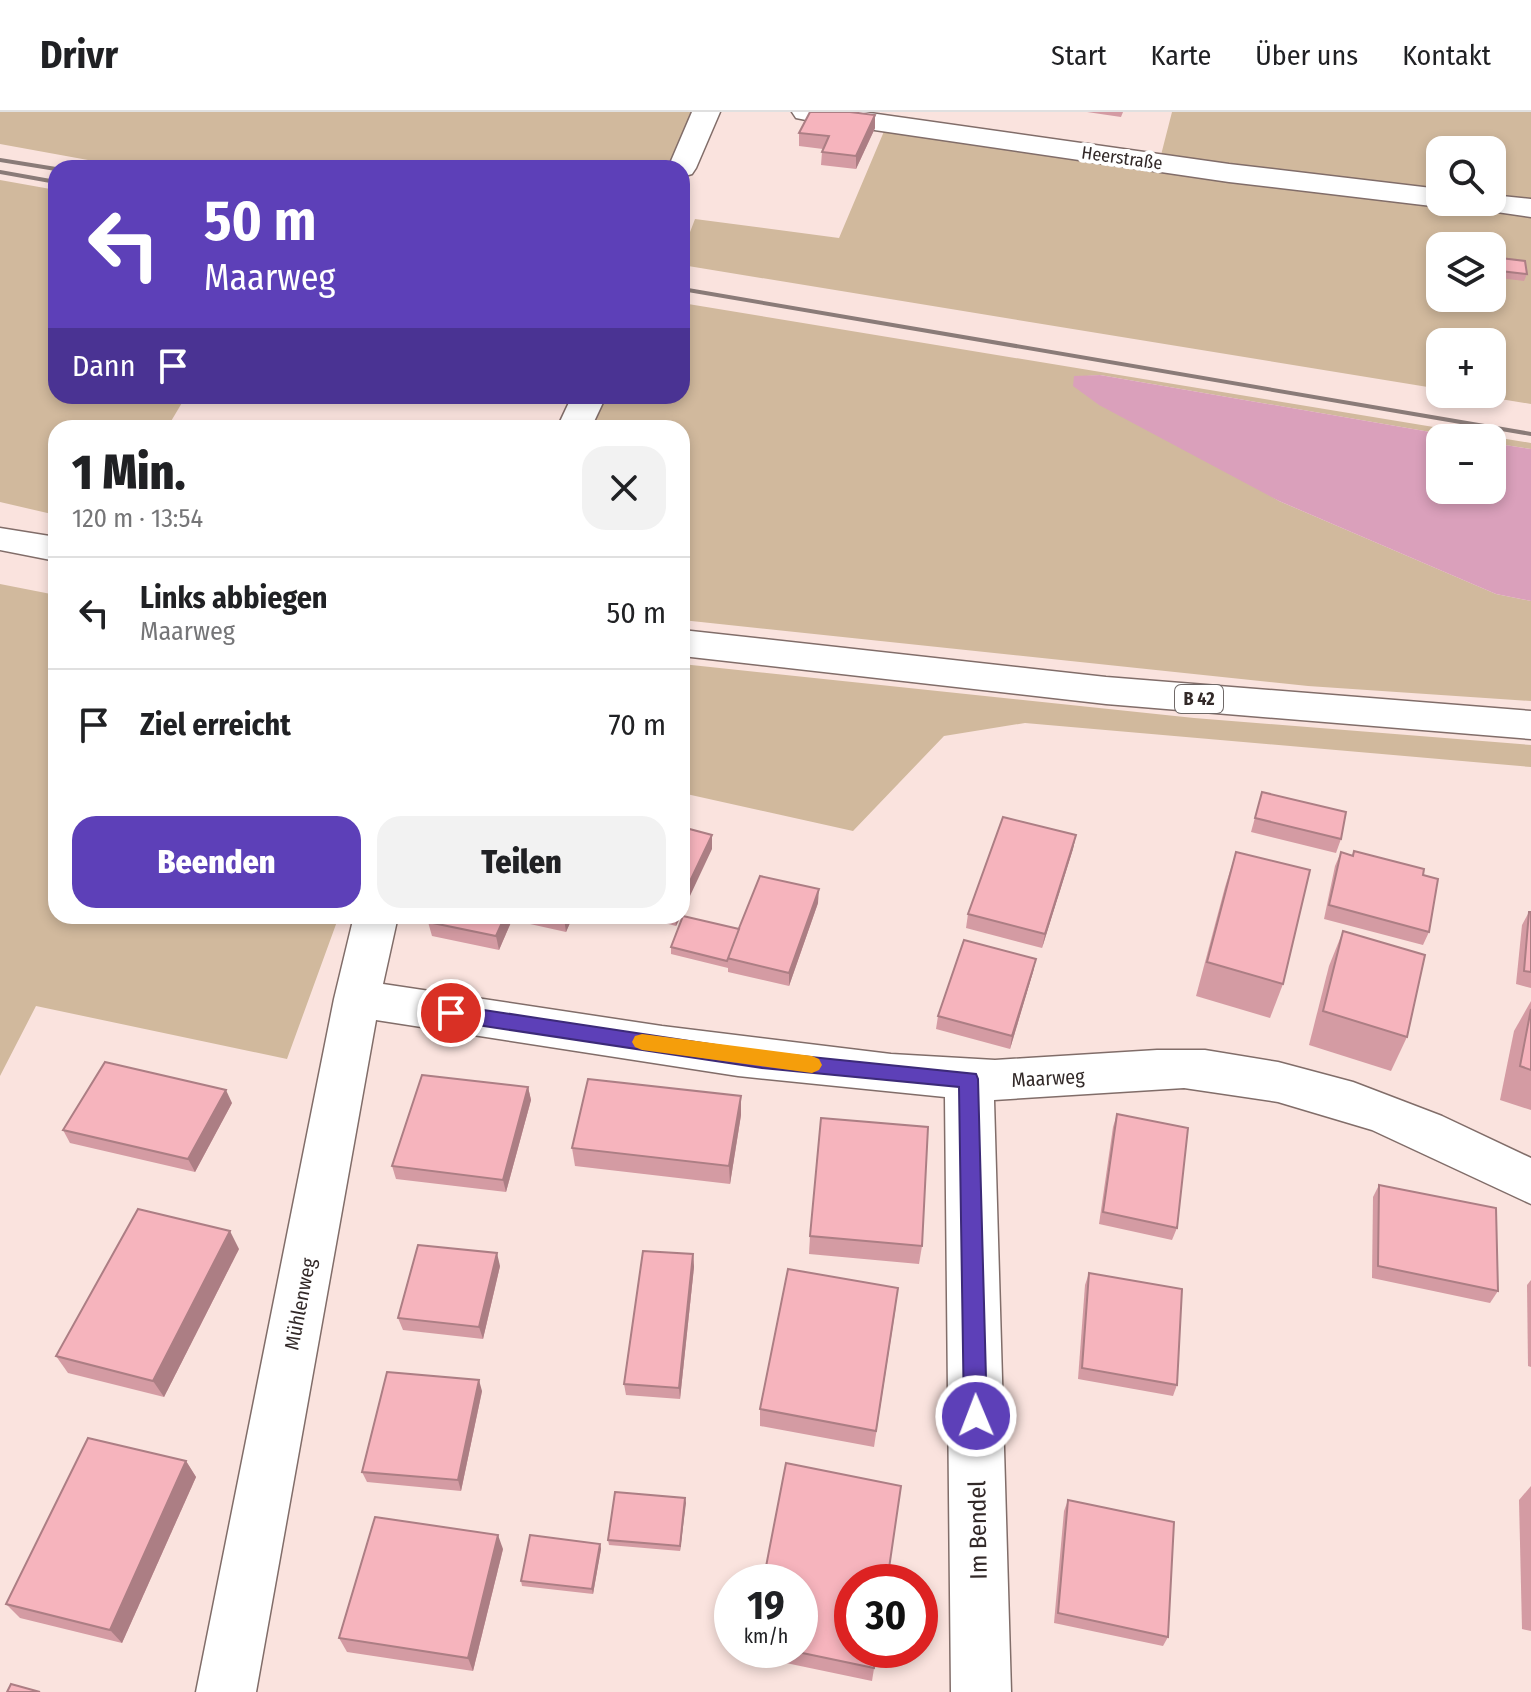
<!DOCTYPE html>
<html lang="de">
<meta charset="utf-8">
<style>
:root{--surface:#fff;--page:#f2f2f2;--text:#202124;--muted:#757577;--line:#e0e0e0;--accent:#5d40b8}
body{margin:0;font-family:"Fira Sans Condensed",sans-serif;background:var(--page);color:var(--text);height:100vh;display:flex;flex-direction:column;font-size:30px;white-space:nowrap}
*{box-sizing:border-box;margin:0}
p{font-size:26px;color:var(--muted)}
.icon{flex:none;width:44px;height:44px;fill:none;stroke:currentColor;stroke-width:2;stroke-linecap:round;stroke-linejoin:round}
.map{position:relative;flex:1;overflow:hidden}
.sheet{position:absolute;left:48px;top:308px;width:642px;height:504px;display:flex;flex-direction:column;background:var(--surface);border-radius:24px;box-shadow:0 4px 12px #0003}
.sheet>*{flex:none}
.banner{position:absolute;left:48px;top:48px;width:642px;height:244px;border-radius:24px;box-shadow:0 4px 12px #0003;background:#5d40b8;color:#fff;overflow:hidden}
.controls{position:absolute;left:1426px;top:24px;display:grid;gap:16px}
.controls a{display:grid;place-items:center;width:80px;height:80px;border-radius:16px;background:var(--surface);box-shadow:0 4px 12px #0003;font-size:40px}
.speed{position:absolute;left:714px;top:1452px;display:flex;gap:16px;font-size:40px;font-weight:700;text-align:center}
.speed>*{display:grid;place-content:center;width:104px;height:104px;border-radius:50%;background:var(--surface);box-shadow:0 4px 12px #0003;line-height:1}
.speed small{font-size:20px;font-weight:400}
.speed .limit{border:12px solid #d22;background:#fff;color:#111}
.pin{position:absolute;display:grid;place-items:center;width:68px;height:68px;color:#fff;margin:-34px;border:4px solid #fff;border-radius:50%;box-shadow:0 2px 8px #0007}
.me{position:absolute;width:88px;margin:-44px;rotate:359deg;stroke-linejoin:round;filter:drop-shadow(0 0 6px #0008)}
.turn{display:flex;align-items:center;gap:28px;height:168px;padding:0 24px;font-size:36px}
.turn .icon{width:104px;height:104px;stroke-width:2.5}
.turn b{display:block;font-size:56px;line-height:68px}
.then{display:flex;align-items:center;height:76px;padding:0 24px;background:#0003;gap:16px;font-size:30px}
.round{display:grid;place-items:center;flex:none;width:84px;height:84px;border-radius:24px;background:var(--page)}
.head{display:flex;align-items:center;justify-content:space-between;height:136px;padding:0 24px}
h1{font-size:48px;font-weight:800;line-height:60px}
.button{display:flex;gap:16px;margin-top:auto;padding:16px 24px}
.button a{flex:1;height:92px;border-radius:24px;background:var(--accent);color:#fff;font-size:32px;font-weight:800;line-height:92px;text-align:center}
.button a+a{background:var(--page);color:var(--text)}
ul{padding:0;list-style:none}
li{display:flex;align-items:center;gap:24px;height:112px;padding:0 24px;border-top:2px solid var(--line)}
li div{flex:1}
li b{display:block;font-size:30px}
li em{font-style:normal}
header{display:flex;align-items:center;gap:48px;box-sizing:border-box;height:112px;padding:0 40px;background:var(--surface);border-bottom:2px solid var(--line)}
header strong{font-size:38px}
nav{display:flex;gap:44px;margin-inline-start:auto;font-size:28px}
.map>svg:first-child{display:block}
.green{fill:#d1b99d;fill-rule:evenodd}
.water{fill:#daa0bb}
.lines{fill:none;stroke-linecap:round;stroke-linejoin:round}
.minor-casing{stroke:#816d69;stroke-width:3}
.major-casing{stroke:#816d69;stroke-width:3}
.minor{fill:#fff;fill-rule:evenodd}
.major{fill:#fff;fill-rule:evenodd}
.rail{stroke:#8a7b78;stroke-width:4}
.wall{fill:#d49ba3}
.shaded-wall{fill:#ac7e84}
.building{fill:#f6b4bd;stroke:#ac7e84;stroke-width:2}
.route{fill:#5d40b8;stroke:#3c2a78;stroke-width:2}
.slow{fill:#f59e0b}
.labels{text-anchor:middle;dominant-baseline:central;stroke-width:8;stroke-linejoin:round;paint-order:stroke}
.far-street-label{font-size:18px;fill:#322928;stroke:#fff}
.shield{fill:#fff;stroke:#706968;stroke-width:2}
.shield-label{font-size:18px;font-weight:bold;fill:#322928}
.street-label{font-size:20px;fill:#322928;stroke:#fff}
.near-street-label{font-size:24px;fill:#322928;stroke:#fff}
</style>
<header>
<strong>Drivr</strong>
<nav><a>Start</a><a>Karte</a><a>Über uns</a><a>Kontakt</a></nav>
</header>
<div class="map">
<svg width="1531" height="1580" viewBox="0 0 1531 1580">
<rect width="100%" height="100%" fill="#fae3de"/>
<g class="green">
<path d="M0 0H698L670 56H132L0 32Z"/>
<path d="M1172 0H1531V90L1492 85V38H1440V79L1161 43Z"/>
<path d="M885 17 1422 91 1531 103V292L1470 282H1492V230H1440V277L682 153V141L695 107 839 126ZM1440 134H1492V186H1440Z"/>
<path d="M0 68 56 78V284H186L167 316H56V403L0 390Z"/>
<path d="M682 191 1531 331V337L1492 331V326H1465L1100 263 1074 265 1279 389 1496 482 1531 489V589L1308 574 682 508V316H592L606 284H682Z"/>
<path d="M0 472 56 483V804H339L287 947 36 894 0 964Z"/>
<path d="M682 552 1194 606 1531 633V655L1025 611 944 624 853 719 682 681Z"/>
</g>
<path class="water" d="M1100 263 1465 326H1440V378H1492V331L1531 337V489L1496 482 1279 389 1099 293 1073 274 1074 264Z"/>
<g class="lines">
<defs>
<g id="minor">
<path d="M692 0H720L696 56 692 62 682 65V56H668Z"/>
<path d="M792 0H863L1229 52 1440 77V90H1452L1440 95 1229 70 806 8 796 6Z"/>
<path d="M1492 83 1531 87V105L1469 96 1464 90H1492Z"/>
<path d="M572 284H606L591 316H557Z"/>
<path d="M354 804H398L383 872 662 914 891 942 995 948 1157 938H1205L1278 950 1353 970 1442 1004 1531 1046V1092L1372 1018 1278 990 1184 976 994 988 1011 1580H951L945 985 738 964 376 908 256 1580H196L334 887Z"/>
</g>
<g id="major">
<path d="M0 416 56 425V449L0 438Z"/>
<path d="M682 518 1106 565 1531 599V627L1106 592 682 544Z"/>
</g>
</defs>
<use href="#minor" class="minor-casing"/>
<use href="#major" class="major-casing"/>
<use href="#minor" class="minor"/>
<use href="#major" class="major"/>
<g class="rail">
<path d="M0 48 56 57"/>
<path d="M0 60 56 70"/>
<path d="M682 177 1531 322"/>
</g>
</g>
<g class="wall">
<path d="M1087 0H1123L1121 5Z"/>
<path d="M875 16 856 57 821 53 822 40 823 37 799 34V21Z"/>
<path d="M1492 145 1527 162 1524 169 1492 165Z"/>
<path d="M1262 680 1341 727 1336 741 1251 720Z"/>
<path d="M1076 723 1073 737 1042 836 966 816 968 802Z"/>
<path d="M1354 739 1423 763 1429 820 1423 833 1324 807 1335 754 1341 740 1352 743Z"/>
<path d="M1236 740 1283 872 1270 906 1196 884 1225 775Z"/>
<path d="M818 791 789 874 728 860V856L671 842V835L739 817Z"/>
<path d="M1529 800H1531V876L1516 872 1522 813Z"/>
<path d="M432 804H573L566 820 512 808 499 838 432 824 428 810Z"/>
<path d="M638 804H681L676 814Z"/>
<path d="M1343 819 1407 925 1391 959 1309 933 1329 854Z"/>
<path d="M1036 847 1033 860 1010 937 936 917 938 904Z"/>
<path d="M1531 889V998L1500 988 1514 919Z"/>
<path d="M528 975 531 988 506 1080 396 1067 392 1054Z"/>
<path d="M741 984V1003L730 1072 575 1054 572 1036Z"/>
<path d="M232 991 195 1060 70 1031 63 1018Z"/>
<path d="M1117 1002 1177 1116 1172 1128 1099 1112 1113 1015Z"/>
<path d="M1379 1073 1498 1179 1490 1191 1372 1166 1373 1085Z"/>
<path d="M810 1124 922 1134 919 1152 809 1142Z"/>
<path d="M239 1137 164 1285 68 1261 56 1244Z"/>
<path d="M693 1142 694 1155 680 1287 626 1283 624 1272Z"/>
<path d="M500 1154 483 1227 403 1218 398 1206Z"/>
<path d="M1089 1161 1177 1273 1173 1284 1078 1267 1085 1173Z"/>
<path d="M1531 1168V1255L1528 1254 1527 1173Z"/>
<path d="M896 1194 874 1335 760 1314V1297Z"/>
<path d="M482 1279 461 1379 367 1370 362 1360Z"/>
<path d="M186 1349 196 1365 122 1531 20 1506 6 1492Z"/>
<path d="M1531 1374V1519L1522 1517 1519 1388Z"/>
<path d="M685 1386 680 1439 609 1433 608 1428Z"/>
<path d="M1068 1388 1168 1525 1163 1534 1054 1511 1064 1399Z"/>
<path d="M600 1432 601 1437 593 1482 522 1474 521 1469Z"/>
<path d="M503 1437 473 1559 347 1540 339 1526Z"/>
<path d="M752 1538H877L872 1569 752 1544Z"/>
</g>
<g class="shaded-wall">
<path d="M875 3V16L856 57V44Z"/>
<path d="M712 723V737L682 801V786Z"/>
<path d="M1076 723 1073 737 1042 836 1045 822Z"/>
<path d="M819 777 818 791 789 874V861Z"/>
<path d="M505 804H511L512 808 499 838 496 824Z"/>
<path d="M565 804H573L566 820 564 806Z"/>
<path d="M675 804H681L676 814Z"/>
<path d="M1036 847 1033 860 1010 937 1012 924Z"/>
<path d="M528 975 531 988 506 1080 503 1068Z"/>
<path d="M226 978 232 991 195 1060 188 1047Z"/>
<path d="M741 984V1003L730 1072 729 1054Z"/>
<path d="M230 1119 239 1137 164 1285 153 1269Z"/>
<path d="M497 1141 500 1154 483 1227 479 1215Z"/>
<path d="M693 1142 694 1155 680 1287 679 1276Z"/>
<path d="M479 1268 482 1279 461 1379 458 1368Z"/>
<path d="M186 1349 196 1365 122 1531 110 1518Z"/>
<path d="M685 1386 686 1391 680 1439V1434Z"/>
<path d="M498 1423 503 1437 473 1559 468 1546Z"/>
<path d="M600 1432 601 1437 593 1482 592 1477Z"/>
</g>
<g class="building">
<path d="M810 0H850L875 3 856 44 822 40 829 24 799 21Z"/>
<path d="M1492 145 1525 149 1527 162 1492 158Z"/>
<path d="M1262 680 1346 700 1341 727 1255 706Z"/>
<path d="M1003 705 1076 723 1045 822 968 802Z"/>
<path d="M682 715 712 723 682 786Z"/>
<path d="M1354 739 1424 757 1423 763 1438 767 1429 820 1329 793 1341 740 1353 744Z"/>
<path d="M1236 740 1310 758 1283 872 1207 850Z"/>
<path d="M760 764 819 777 789 861 727 846Z"/>
<path d="M1529 800H1531V860L1524 859Z"/>
<path d="M432 804H505L496 824 428 810Z"/>
<path d="M683 804 739 817 727 849 671 835Z"/>
<path d="M1343 819 1425 843 1407 925 1323 899Z"/>
<path d="M964 828 1036 847 1012 924 938 904Z"/>
<path d="M1531 897V958L1520 954Z"/>
<path d="M105 950 226 978 188 1047 63 1018Z"/>
<path d="M422 963 528 975 503 1068 392 1054Z"/>
<path d="M588 967 741 984 729 1054 572 1036Z"/>
<path d="M1117 1002 1188 1016 1177 1116 1103 1100Z"/>
<path d="M821 1006 928 1015 922 1134 810 1124Z"/>
<path d="M1379 1073 1496 1096 1498 1179 1378 1154Z"/>
<path d="M138 1097 230 1119 153 1269 56 1244Z"/>
<path d="M418 1133 497 1141 479 1215 398 1206Z"/>
<path d="M643 1139 693 1142 679 1276 624 1272Z"/>
<path d="M788 1157 898 1176 876 1319 760 1297Z"/>
<path d="M1089 1161 1182 1177 1177 1273 1082 1256Z"/>
<path d="M387 1260 479 1268 458 1368 362 1360Z"/>
<path d="M88 1326 186 1349 110 1518 6 1492Z"/>
<path d="M786 1351 901 1374 887 1470H852V1538H877L874 1556 788 1538H800V1470H763Z"/>
<path d="M615 1380 685 1386 680 1434 608 1428Z"/>
<path d="M1068 1388 1174 1410 1168 1525 1058 1501Z"/>
<path d="M375 1405 498 1423 468 1546 339 1526Z"/>
<path d="M530 1423 600 1432 592 1477 521 1469Z"/>
<path d="M11 1572 40 1580H7Z"/>
</g>
<path class="route" d="M451 893 762 940 976 962 978 967 987 1304 984 1312 976 1315 968 1312 964 1304 959 975 762 956 451 909 444 906 441 901 444 895Z"/>
<path class="slow" d="M642 922 812 944 819 947 822 953 819 958 812 961 642 938 635 935 632 930 635 924Z"/>
<g class="labels">
<g class="far-street-label">
<text transform="translate(1122 46) rotate(8)">Heerstraße</text>
</g>
<rect class="shield" x="1175" y="573" width="48" height="28" rx="6"/>
<g class="shield-label">
<text x="1199" y="587">B 42</text>
</g>
<g class="street-label">
<text transform="translate(1048 966) rotate(-3)">Maarweg</text>
<text transform="translate(300 1192) rotate(-79)">Mühlenweg</text>
</g>
<g class="near-street-label">
<text transform="translate(978 1418) rotate(-91)">Im Bendel</text>
</g>
</g>
</svg>
<div class="controls">
<a><svg class="icon" aria-label="search" viewBox="0 0 24 24"><circle cx="10" cy="10" r="6"/><path d="M15 15l6 6"/></svg></a>
<a><svg class="icon" aria-label="layers" viewBox="0 0 24 24"><path d="M12 4l9 5-9 5-9-5zM3 14l9 5 9-5"/></svg></a>
<a>+</a>
<a>−</a>
</div>
<div class="speed"><div>19<small>km/h</small></div><div class="limit">30</div></div>
<div class="pin" style="left:451px;top:901px;background:#d93025"><svg class="icon" aria-label="arrive" viewBox="0 0 24 24"><path d="M6 21V4h12l-3 4 3 4H6"/></svg></div>
<svg class="me" style="left:976px;top:1304px" viewBox="-20 -20 40 40"><circle r="17" fill="#5d40b8" stroke="#fff" stroke-width="3"/><path d="M0-11L8 9 0 5-8 9z" fill="#fff"/></svg>
<div class="banner">
<div class="turn"><svg class="icon" aria-label="left" viewBox="0 0 24 24"><path d="M17 20v-9H6M10 6l-5 5 5 5"/></svg><div><b>50 m</b>Maarweg</div></div>
<div class="then">Dann<svg class="icon" aria-label="arrive" viewBox="0 0 24 24"><path d="M6 21V4h12l-3 4 3 4H6"/></svg></div>
</div>
<section class="sheet">
<div class="head"><div><h1>1 Min.</h1><p>120 m · 13:54</p></div><a class="round"><svg class="icon" aria-label="close" viewBox="0 0 24 24"><path d="M6 6l12 12M18 6L6 18"/></svg></a></div>
<ul>
<li><svg class="icon" aria-label="left" viewBox="0 0 24 24"><path d="M17 20v-9H6M10 6l-5 5 5 5"/></svg><div><b>Links abbiegen</b><p>Maarweg</p></div><em>50 m</em></li>
<li><svg class="icon" aria-label="arrive" viewBox="0 0 24 24"><path d="M6 21V4h12l-3 4 3 4H6"/></svg><div><b>Ziel erreicht</b></div><em>70 m</em></li>
</ul>
<div class="button"><a>Beenden</a><a>Teilen</a></div>
</section>
</div>
